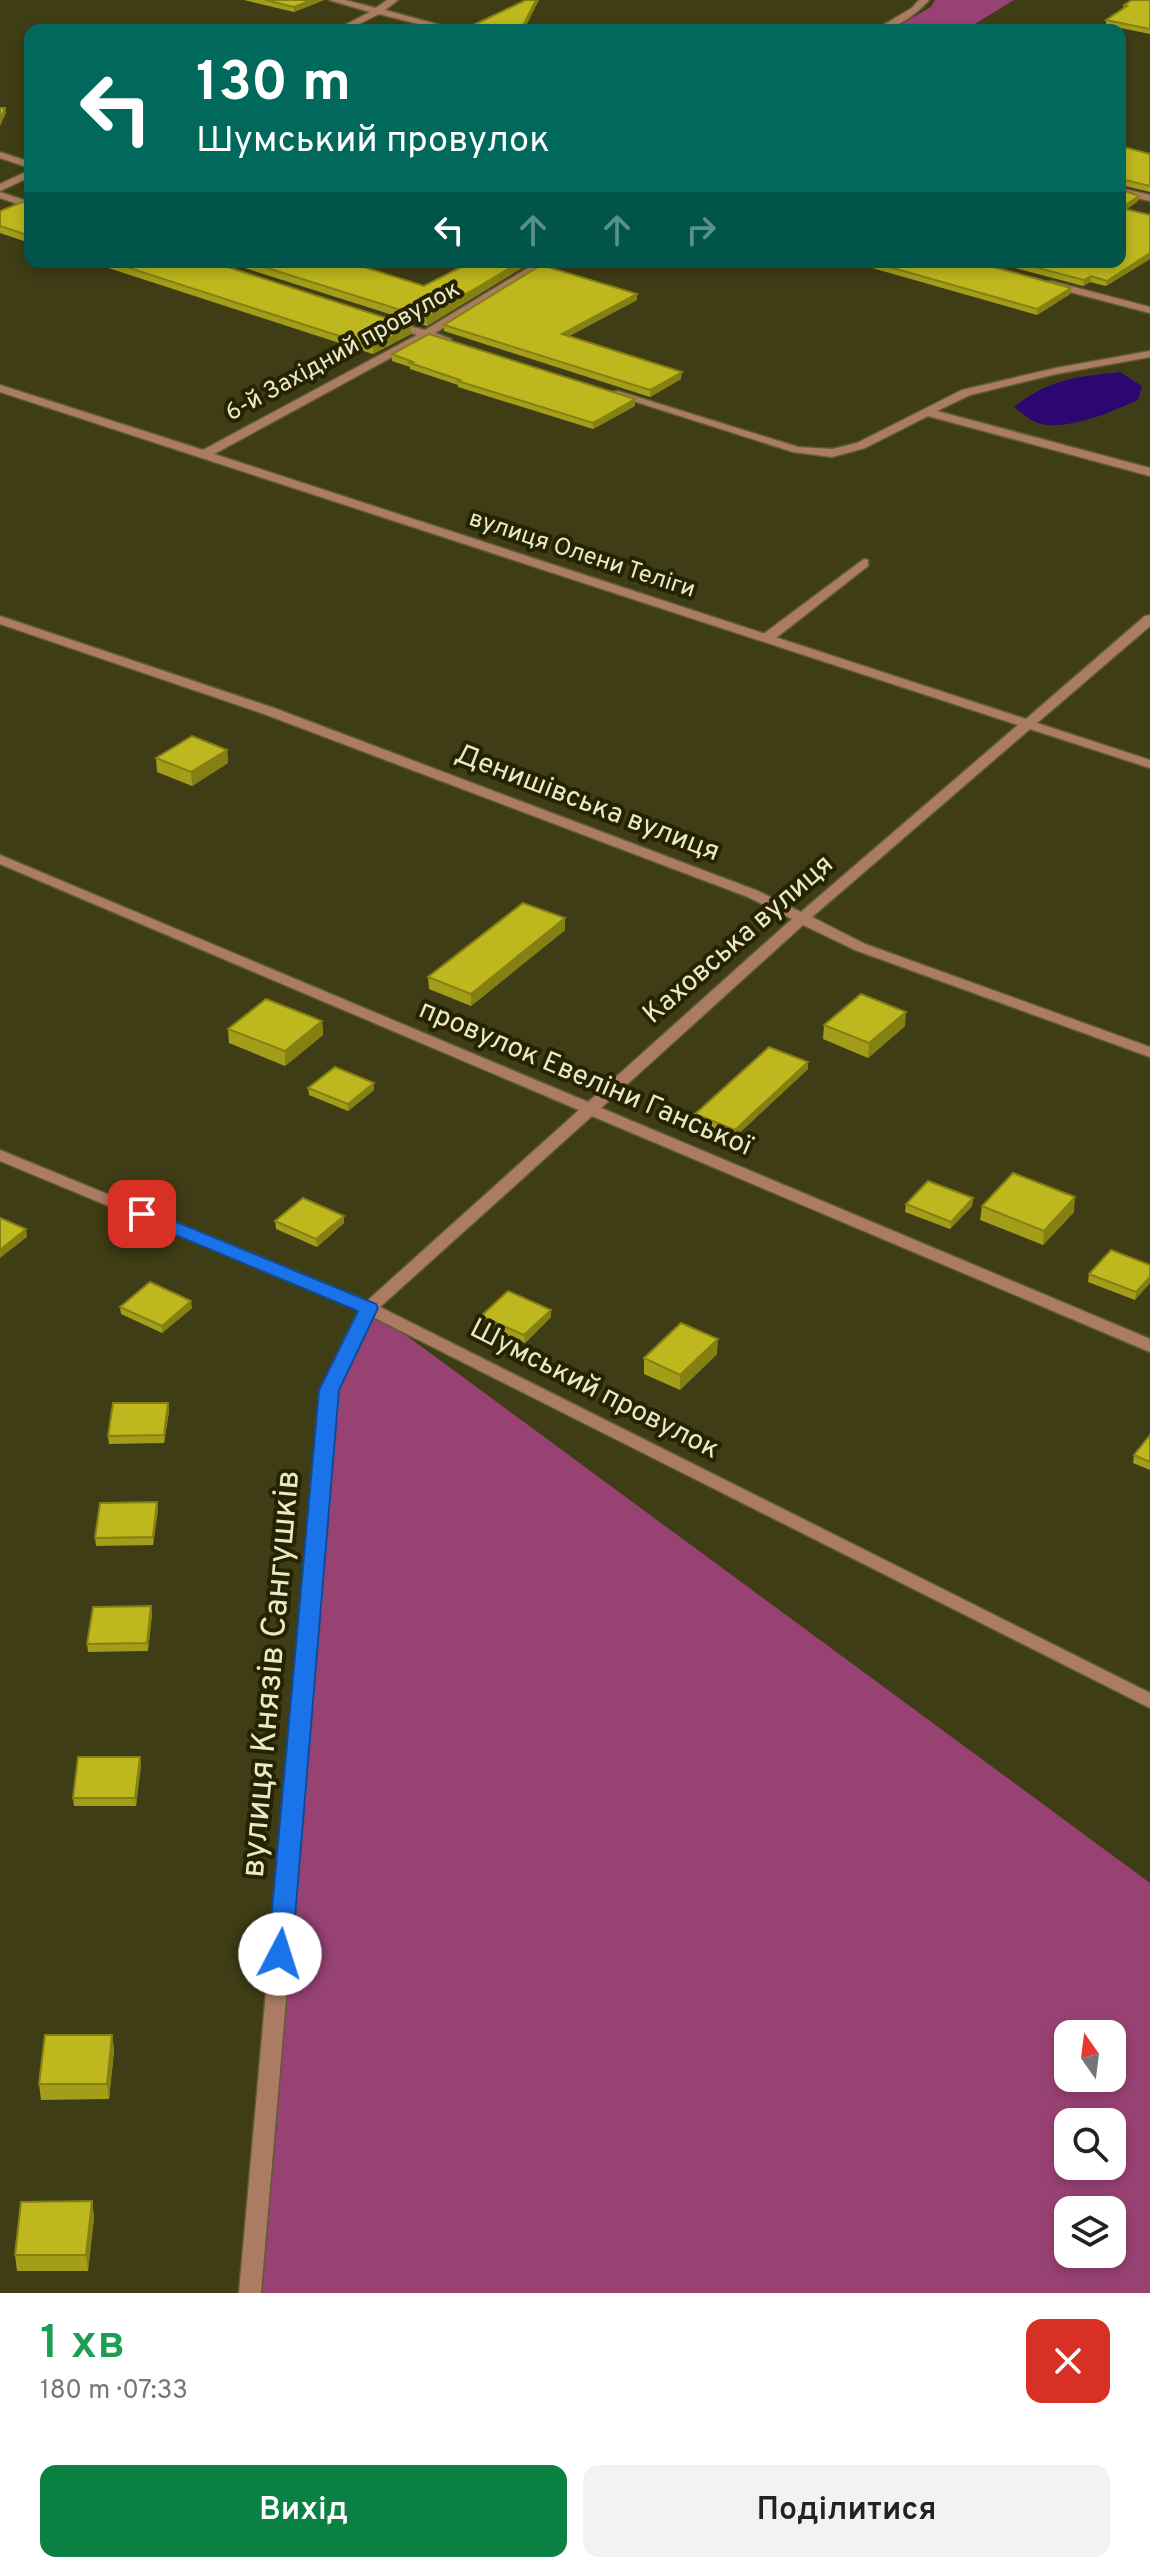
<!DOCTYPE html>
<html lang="uk">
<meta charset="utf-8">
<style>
:root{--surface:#fff;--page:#f2f2f2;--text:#222;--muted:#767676;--accent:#0b8043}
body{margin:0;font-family:Overpass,sans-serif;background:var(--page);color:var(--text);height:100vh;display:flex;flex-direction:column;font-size:30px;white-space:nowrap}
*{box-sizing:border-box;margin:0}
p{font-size:26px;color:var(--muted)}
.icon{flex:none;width:44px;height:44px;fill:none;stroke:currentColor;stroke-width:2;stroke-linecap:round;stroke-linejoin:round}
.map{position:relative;height:2293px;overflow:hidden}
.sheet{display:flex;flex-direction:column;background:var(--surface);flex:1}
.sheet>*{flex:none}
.top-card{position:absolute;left:24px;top:24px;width:1102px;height:244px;border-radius:16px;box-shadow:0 4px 12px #0003;background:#00695c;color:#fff;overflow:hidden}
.needle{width:52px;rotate:346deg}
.fabs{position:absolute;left:1054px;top:2020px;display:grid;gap:16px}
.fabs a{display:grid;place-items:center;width:72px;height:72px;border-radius:16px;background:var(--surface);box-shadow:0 4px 12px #0003;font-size:40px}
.pin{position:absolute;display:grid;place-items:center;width:68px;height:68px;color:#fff;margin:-34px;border-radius:16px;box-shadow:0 4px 12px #0006}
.me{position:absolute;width:88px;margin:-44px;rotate:5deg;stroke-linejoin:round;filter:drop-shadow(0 0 6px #0008)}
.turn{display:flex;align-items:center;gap:28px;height:168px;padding:0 40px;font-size:36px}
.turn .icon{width:104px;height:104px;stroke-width:2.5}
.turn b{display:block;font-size:56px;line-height:68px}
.lanes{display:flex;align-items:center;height:76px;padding:0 40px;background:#0003;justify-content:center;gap:40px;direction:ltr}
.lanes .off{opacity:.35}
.round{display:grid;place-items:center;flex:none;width:84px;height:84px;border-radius:16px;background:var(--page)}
.headline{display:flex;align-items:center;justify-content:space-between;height:136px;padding:0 40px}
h1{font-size:48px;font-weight:600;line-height:60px;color:#1e9e55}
.action{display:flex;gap:16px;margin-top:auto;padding:16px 40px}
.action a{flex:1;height:92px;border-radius:16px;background:var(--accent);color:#fff;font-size:32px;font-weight:600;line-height:92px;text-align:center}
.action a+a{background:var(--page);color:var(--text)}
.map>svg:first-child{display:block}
.green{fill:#984274;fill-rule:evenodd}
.water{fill:#2c0772}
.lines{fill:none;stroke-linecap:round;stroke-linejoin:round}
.lane-casing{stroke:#5e5c34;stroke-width:3}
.street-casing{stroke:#5e5c34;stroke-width:3}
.lane{fill:#ac7b63;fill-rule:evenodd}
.street{fill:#ac7b63;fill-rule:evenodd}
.wall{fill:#a39d19}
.shaded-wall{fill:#858014}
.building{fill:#beb71d;stroke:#858014;stroke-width:2}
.route{fill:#1a73e8;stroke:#114b97;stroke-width:2}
.labels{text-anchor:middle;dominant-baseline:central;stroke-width:8;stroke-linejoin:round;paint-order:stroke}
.far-street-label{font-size:24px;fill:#eae9c4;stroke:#252304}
.street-label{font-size:28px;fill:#eae9c4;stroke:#252304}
.near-street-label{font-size:34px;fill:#eae9c4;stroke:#252304}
</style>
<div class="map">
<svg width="1150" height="2293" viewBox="0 0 1150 2293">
<rect width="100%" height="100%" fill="#3f3d15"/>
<g class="green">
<path d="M935 0H1014L965 30H924L900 25 931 7Z"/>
<path d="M369 1308 1150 1883V2293H242L329 1390ZM1068 2034H1112V2078H1068ZM1068 2122H1112V2166H1068ZM1068 2210H1112V2254H1068Z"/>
</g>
<path class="water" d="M1120 372 1142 386 1138 400C1111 412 1077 427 1047 425 1034 424 1024 415 1014 407 1049 379 1077 377 1120 372Z"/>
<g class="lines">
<defs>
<path id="lane" d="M864 559 868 560V566L772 641H762V635Z"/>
<g id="street">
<path d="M329 0H345L376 8 387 0H398L385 10 458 30H442L379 14 347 30H335L370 12Z"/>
<path d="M919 0H929C916 15 895 30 875 30L912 8Z"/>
<path d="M0 152 30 162V168L0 158Z"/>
<path d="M30 170V177L0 191V184Z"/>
<path d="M1120 188 1150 195V201L1120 194Z"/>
<path d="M0 192 30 202V208L0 198Z"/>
<path d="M538 262H550L435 333 451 339V343L427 338 214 454 1026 719 1145 616 1150 615V626L1037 723 1150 760V768L1030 729 812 917 865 944 1150 1047V1057L855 950 803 925 601 1108 1150 1339V1352L592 1116 380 1307 1150 1693V1708L373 1317 338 1390 261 2293H239L320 1390 359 1310 0 1161V1150L367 1301 579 1110 0 864V855L588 1102 792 919 748 897 264 714 0 624V616L274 708 758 891 801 912 1018 725 0 392V385L203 450 417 335 389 325V321L425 330Z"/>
<path d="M1051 281 1150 307V313L1047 286V282Z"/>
<path d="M1150 351V357L1056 374 970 395 937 411 1150 468V476L928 416 865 448 832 457 793 452 608 393 618 391 798 447 832 449 857 443 962 390 1056 368Z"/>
</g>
</defs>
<use href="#lane" class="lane-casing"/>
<use href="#street" class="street-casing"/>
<use href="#lane" class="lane"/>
<use href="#street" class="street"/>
</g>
<g class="wall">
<path d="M244 0H324L294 12Z"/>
<path d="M1150 0V34L1106 25V20L1123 9 1124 5Z"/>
<path d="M1120 146 1150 154V192L1121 185 1120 187Z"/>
<path d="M1120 189 1139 196 1138 201 1127 209 1150 215V259L1106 286 1090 282 1083 286 993 262H1120Z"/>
<path d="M30 203V243L0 233V211Z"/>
<path d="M90 262H212L411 326V334L373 354Z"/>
<path d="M226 262H348L424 286 525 266 427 326Z"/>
<path d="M851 262H975L1070 294 1037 315Z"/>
<path d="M637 300 569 336 681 379 650 397 444 331V325Z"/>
<path d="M392 354 635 399V406L593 429 458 387V385L410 369V367L392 361Z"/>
<path d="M227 750 228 763 192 786 157 772 156 758Z"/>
<path d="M565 918V930L471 1006 429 989 428 977Z"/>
<path d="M322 1021 323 1035 285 1066 229 1043 228 1029Z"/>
<path d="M824 1025 905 1026 868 1058 823 1039Z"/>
<path d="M808 1062V1069L735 1137 695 1122V1114Z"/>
<path d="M374 1083V1090L348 1111 309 1095 308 1088Z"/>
<path d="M973 1198 972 1206 950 1229 905 1212 906 1204Z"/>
<path d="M982 1206 1074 1212 1043 1245 980 1220Z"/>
<path d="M275 1221 344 1223 317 1247 276 1229Z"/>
<path d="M1150 1265 1135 1300 1088 1282 1089 1274Z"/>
<path d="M120 1307 192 1308 162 1333 121 1314Z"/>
<path d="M481 1316 551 1317 525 1343 481 1324Z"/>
<path d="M717 1354 680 1390 644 1374V1358Z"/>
<path d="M168 1403 169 1411 164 1443 109 1444 108 1436Z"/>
<path d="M1150 1435V1470L1133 1463 1134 1455Z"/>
<path d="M157 1502 158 1510 153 1545 96 1546 95 1538Z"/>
<path d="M151 1606 152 1614 148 1651 88 1652 87 1644Z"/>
<path d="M140 1757 141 1765 136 1806H74L73 1798Z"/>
<path d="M112 2035 114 2051 109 2099 41 2100 39 2084Z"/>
<path d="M92 2201 94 2217 88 2271H17L15 2255Z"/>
</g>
<g class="shaded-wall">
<path d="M311 0H324L294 12V7Z"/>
<path d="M536 0H539L524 30H521Z"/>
<path d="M5 108 6 113 0 126V119Z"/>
<path d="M1139 196 1138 201 1120 213 1121 208Z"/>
<path d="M1150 253V259L1106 286 1107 281Z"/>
<path d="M520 262H525V266L427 326 426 318Z"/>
<path d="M1091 276 1090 282 1083 286 1084 280Z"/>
<path d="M1071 288 1070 294 1037 315V309Z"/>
<path d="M637 294V300L562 340V334Z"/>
<path d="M411 326V334L373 354V347Z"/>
<path d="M682 372 681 379 650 397V390Z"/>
<path d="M635 399V406L593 429V423Z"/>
<path d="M227 750 228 763 192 786 191 772Z"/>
<path d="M565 918V930L471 1006V994Z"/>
<path d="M906 1012 905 1026 868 1058 869 1043Z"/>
<path d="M322 1021 323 1035 285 1066V1051Z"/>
<path d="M808 1062V1069L735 1137V1130Z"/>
<path d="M374 1083V1090L348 1111V1104Z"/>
<path d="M1075 1197 1074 1212 1043 1245 1044 1231Z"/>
<path d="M973 1198 972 1206 950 1229 951 1222Z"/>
<path d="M344 1216V1223L317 1247 316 1239Z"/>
<path d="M26 1229 27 1237 0 1258V1250Z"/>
<path d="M1150 1277V1283L1135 1300 1136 1292Z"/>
<path d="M191 1301 192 1308 162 1333V1326Z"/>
<path d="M551 1310V1317L525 1343 524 1335Z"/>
<path d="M718 1339 717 1354 680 1390V1375Z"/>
<path d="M168 1403 169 1411 164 1443V1435Z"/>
<path d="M157 1502 158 1510 153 1545V1537Z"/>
<path d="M151 1606 152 1614 148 1651 147 1643Z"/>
<path d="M140 1757 141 1765 136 1806 135 1798Z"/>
<path d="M112 2035 114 2051 109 2099 107 2084Z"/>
<path d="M92 2201 94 2217 88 2271 86 2255Z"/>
</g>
<g class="building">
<path d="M265 0H311L294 7Z"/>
<path d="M526 0H536L521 30H463Z"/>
<path d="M1132 0H1150V29L1106 20 1127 6 1124 5Z"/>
<path d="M0 108H5L0 119Z"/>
<path d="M1120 146 1150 154V186L1121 179 1120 182Z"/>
<path d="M1120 189 1139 196 1121 208 1150 215V253L1107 281 1091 276 1084 280 1015 262H1120Z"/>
<path d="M22 202 30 203V236L0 226V211Z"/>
<path d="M111 262H212L411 326 373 347Z"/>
<path d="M248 262H348L424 286 471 262H520L426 318Z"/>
<path d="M872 262H975L1071 288 1037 309Z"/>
<path d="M541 265 637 294 562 334 682 372 650 390 444 325Z"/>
<path d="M429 334 635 399 593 423 458 381 460 380 410 363 413 362 392 354Z"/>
<path d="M192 736 227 750 191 772 156 758Z"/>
<path d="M523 903 565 918 471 994 428 977Z"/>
<path d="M861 994 906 1012 869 1043 824 1025Z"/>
<path d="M266 999 322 1021 285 1051 228 1029Z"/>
<path d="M769 1047 808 1062 735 1130 695 1114Z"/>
<path d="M335 1067 374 1083 348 1104 308 1088Z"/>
<path d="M1013 1173 1075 1197 1044 1231 982 1206Z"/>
<path d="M928 1181 973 1198 951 1222 906 1204Z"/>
<path d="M303 1198 344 1216 316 1239 275 1221Z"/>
<path d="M0 1218 26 1229 0 1250Z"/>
<path d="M1111 1250 1150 1265V1277L1136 1292 1089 1274Z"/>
<path d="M150 1282 191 1301 162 1326 120 1307Z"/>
<path d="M508 1291 551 1310 524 1335 481 1316Z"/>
<path d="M681 1323 718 1339 680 1375 644 1358Z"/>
<path d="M113 1403H168L164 1435 108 1436Z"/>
<path d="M1150 1435V1462L1134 1455Z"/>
<path d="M157 1502 153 1537 95 1538 100 1503Z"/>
<path d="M151 1606 147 1643 87 1644 93 1607Z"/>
<path d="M78 1757H140L135 1798H73Z"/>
<path d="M45 2035H112L107 2084H39Z"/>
<path d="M92 2201 86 2255H15L21 2202Z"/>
</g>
<path class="route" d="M142 1208 376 1304 378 1308 339 1390 292 1954 288 1960 280 1963 271 1960 268 1954 319 1390 358 1311 135 1218 132 1214 135 1210Z"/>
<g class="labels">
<g class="far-street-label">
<text transform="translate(343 352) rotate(-29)">6-й Західний провулок</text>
<text transform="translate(582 555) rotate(18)">вулиця Олени Теліги</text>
</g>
<g class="street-label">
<text transform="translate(587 804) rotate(21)">Денишівська вулиця</text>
<text transform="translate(739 940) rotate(-41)">Каховська вулиця</text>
<text transform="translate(585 1079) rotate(23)">провулок Евеліни Ганської</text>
<text transform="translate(594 1390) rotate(27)">Шумський провулок</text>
</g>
<g class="near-street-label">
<text transform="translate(272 1674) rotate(-85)">вулиця Князів Сангушків</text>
</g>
</g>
</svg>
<div class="fabs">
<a><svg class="needle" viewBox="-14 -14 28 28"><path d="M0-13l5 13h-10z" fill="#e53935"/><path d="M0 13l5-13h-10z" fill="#767676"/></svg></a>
<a><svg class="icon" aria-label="search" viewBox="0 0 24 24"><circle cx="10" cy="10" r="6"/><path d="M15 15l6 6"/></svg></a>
<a><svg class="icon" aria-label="layers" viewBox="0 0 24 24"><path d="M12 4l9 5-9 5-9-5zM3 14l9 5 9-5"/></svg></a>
</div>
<div class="pin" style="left:142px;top:1214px;background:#d93025"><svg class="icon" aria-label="arrive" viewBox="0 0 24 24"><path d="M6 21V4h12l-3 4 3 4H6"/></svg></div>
<svg class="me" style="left:280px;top:1954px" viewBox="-20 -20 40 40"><circle r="19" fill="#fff"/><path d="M0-13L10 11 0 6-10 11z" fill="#1a73e8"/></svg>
<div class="top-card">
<div class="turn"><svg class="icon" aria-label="left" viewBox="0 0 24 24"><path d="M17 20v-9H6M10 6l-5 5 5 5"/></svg><div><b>130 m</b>Шумський провулок</div></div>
<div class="lanes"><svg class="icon" aria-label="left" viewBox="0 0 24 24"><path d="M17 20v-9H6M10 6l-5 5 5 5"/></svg><svg class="icon off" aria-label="ahead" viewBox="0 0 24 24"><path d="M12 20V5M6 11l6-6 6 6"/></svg><svg class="icon off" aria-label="ahead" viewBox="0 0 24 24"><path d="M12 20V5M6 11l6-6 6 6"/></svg><svg class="icon off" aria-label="right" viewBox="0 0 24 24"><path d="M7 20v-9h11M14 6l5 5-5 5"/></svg></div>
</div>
</div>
<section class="sheet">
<div class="headline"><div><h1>1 хв</h1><p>180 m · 07:33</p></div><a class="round" style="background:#d93025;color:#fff"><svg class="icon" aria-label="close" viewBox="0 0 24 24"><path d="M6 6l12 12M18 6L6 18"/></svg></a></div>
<div class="action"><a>Вихід</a><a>Поділитися</a></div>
</section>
